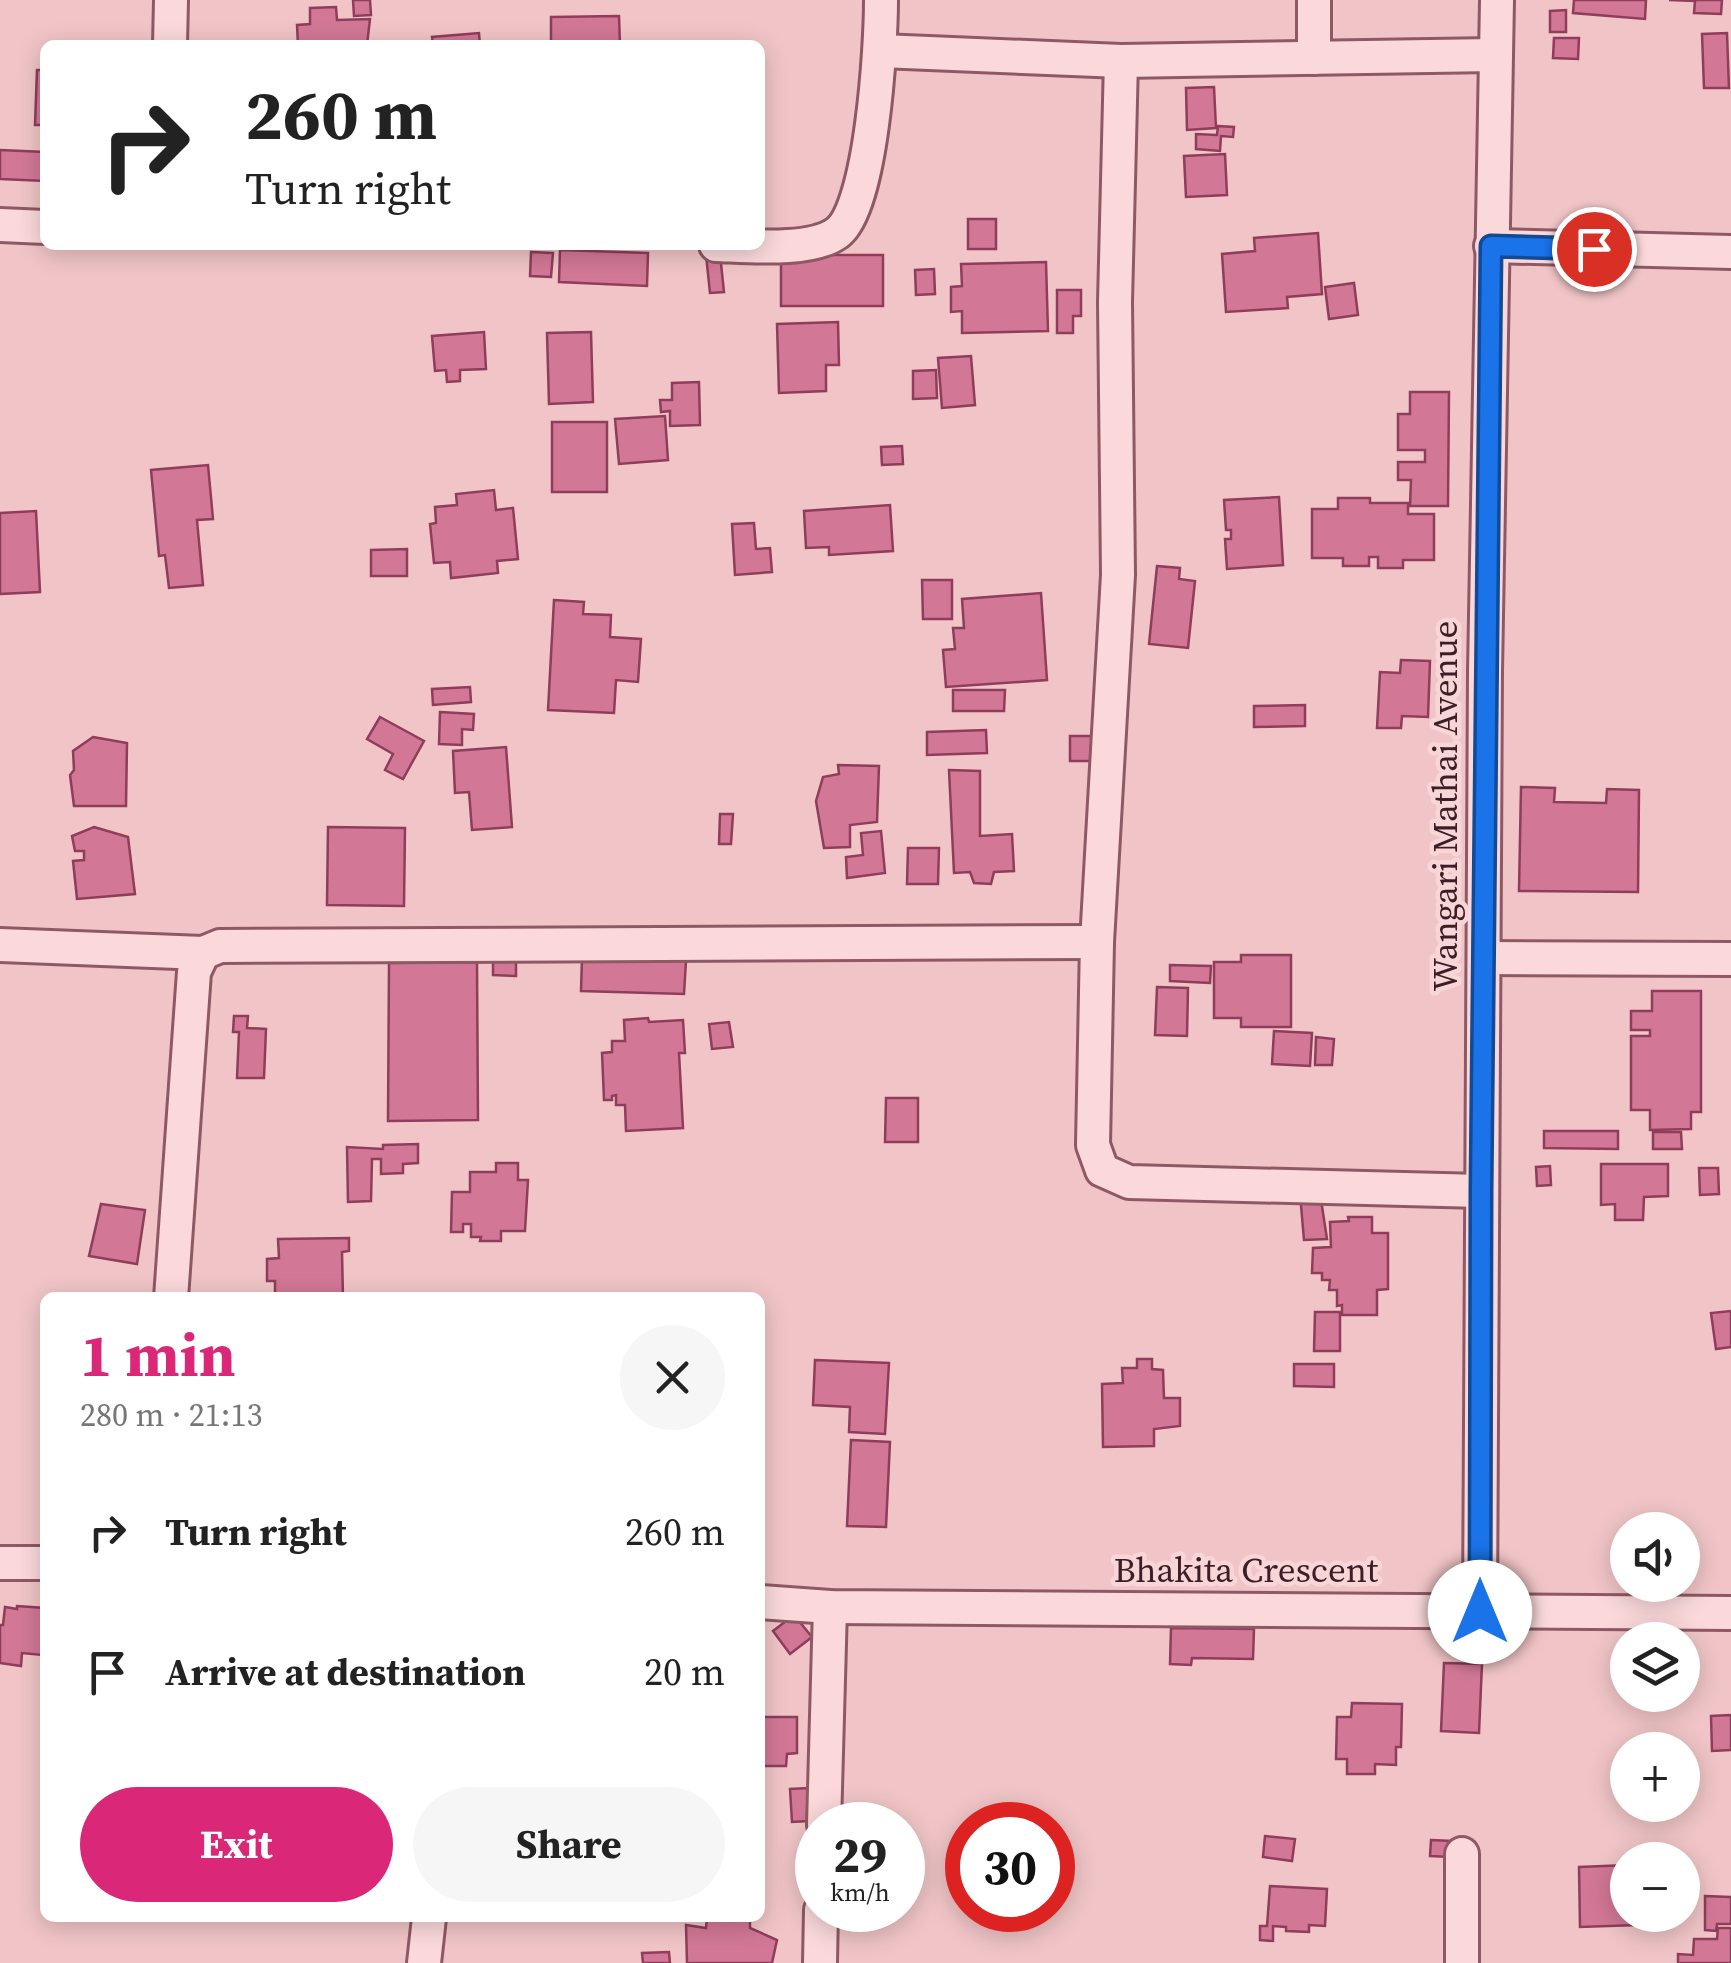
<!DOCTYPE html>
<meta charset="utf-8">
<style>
:root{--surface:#fff;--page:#f6f6f6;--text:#222;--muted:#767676;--accent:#db2777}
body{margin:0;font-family:"Source Serif 4",serif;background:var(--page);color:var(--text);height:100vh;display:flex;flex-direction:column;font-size:38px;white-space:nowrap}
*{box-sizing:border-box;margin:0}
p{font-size:32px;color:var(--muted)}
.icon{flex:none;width:55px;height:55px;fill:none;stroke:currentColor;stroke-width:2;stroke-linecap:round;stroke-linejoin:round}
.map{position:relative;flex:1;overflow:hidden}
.details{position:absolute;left:40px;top:1292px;width:725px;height:630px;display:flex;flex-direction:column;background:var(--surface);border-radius:15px;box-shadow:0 5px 25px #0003}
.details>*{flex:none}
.guide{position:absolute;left:40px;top:40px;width:725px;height:210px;border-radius:15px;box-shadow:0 5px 25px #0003;background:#fff;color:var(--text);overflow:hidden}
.fabs{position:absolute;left:1610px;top:1512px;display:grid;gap:20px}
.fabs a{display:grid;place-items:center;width:90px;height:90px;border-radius:50%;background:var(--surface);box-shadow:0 5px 25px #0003;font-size:50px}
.speed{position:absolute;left:795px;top:1802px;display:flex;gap:20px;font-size:50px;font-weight:700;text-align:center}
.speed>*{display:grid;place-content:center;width:130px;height:130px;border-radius:50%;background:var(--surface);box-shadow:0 5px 25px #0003;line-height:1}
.speed small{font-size:25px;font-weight:400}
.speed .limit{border:15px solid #d22;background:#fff;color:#111}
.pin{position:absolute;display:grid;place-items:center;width:85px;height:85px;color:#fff;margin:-42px;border:5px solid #fff;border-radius:50%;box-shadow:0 2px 10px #0007}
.me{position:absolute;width:110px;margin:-55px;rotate:0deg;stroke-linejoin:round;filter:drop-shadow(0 0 8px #0008)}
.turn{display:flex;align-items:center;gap:35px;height:210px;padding:0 40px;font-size:45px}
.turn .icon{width:130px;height:130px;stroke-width:2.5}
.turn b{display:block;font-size:70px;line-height:85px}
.round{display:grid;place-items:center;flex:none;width:105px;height:105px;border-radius:52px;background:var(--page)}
.summary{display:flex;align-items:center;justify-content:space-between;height:170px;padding:0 40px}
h1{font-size:60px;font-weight:700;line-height:75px;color:var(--accent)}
.cta{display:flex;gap:20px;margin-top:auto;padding:20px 40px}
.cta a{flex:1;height:115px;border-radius:60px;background:var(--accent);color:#fff;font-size:40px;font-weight:700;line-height:115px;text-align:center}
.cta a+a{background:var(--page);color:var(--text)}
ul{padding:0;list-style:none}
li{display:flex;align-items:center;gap:30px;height:140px;padding:0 40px}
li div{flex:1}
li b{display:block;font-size:38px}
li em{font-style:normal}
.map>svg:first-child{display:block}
.building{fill:#d27896;stroke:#8f3d5a;stroke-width:2.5}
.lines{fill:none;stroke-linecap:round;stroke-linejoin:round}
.minor-casing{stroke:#8e5965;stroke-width:38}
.minor{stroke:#fbd9db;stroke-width:32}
.route-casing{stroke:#114b97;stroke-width:25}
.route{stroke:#1a73e8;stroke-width:18}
.labels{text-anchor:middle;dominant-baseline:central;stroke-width:9;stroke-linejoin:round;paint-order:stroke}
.street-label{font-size:35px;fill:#3d1e26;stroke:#f8d5d7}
</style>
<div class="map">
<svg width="1731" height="1963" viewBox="0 0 1731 1963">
<rect width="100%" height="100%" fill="#f1c5c7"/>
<g class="building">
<path d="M353 0H370L371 15 354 16Z"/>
<path d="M1574 0H1646L1645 19 1573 13Z"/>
<path d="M1669 0H1722L1721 14 1694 13 1695 1Z"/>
<path d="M336 7 337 20 370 19 367 45H298L297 25 310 24V8Z"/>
<path d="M1566 10V32H1550V11Z"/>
<path d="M619 16 620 45H551V17Z"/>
<path d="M479 33 480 45H433L432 37Z"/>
<path d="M1727 33 1729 88H1704L1702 34Z"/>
<path d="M1554 38H1579L1578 59 1553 58Z"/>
<path d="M37 70H45V125H35Z"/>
<path d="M1214 87 1216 128 1187 130 1186 88Z"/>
<path d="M1218 126 1234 127 1233 137 1221 136 1220 151 1196 149V134L1217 135Z"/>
<path d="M0 150 45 152V181L0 179Z"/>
<path d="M1225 154 1227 195 1186 197 1184 156Z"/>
<rect x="968" y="219" width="28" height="30"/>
<path d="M1318 233 1322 294 1287 297 1288 308 1226 312 1222 254 1255 251 1254 238Z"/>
<path d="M560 250 648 253 647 286 559 282Z"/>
<path d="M531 252 553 253 551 277 530 276Z"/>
<path d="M720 254 724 292 710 293 706 255Z"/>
<rect x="781" y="255" width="102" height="51"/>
<path d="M1046 262 1048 331 962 333V311L951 312V287L962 286 961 264Z"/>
<path d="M934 269 935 294 916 295 915 270Z"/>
<path d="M1354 283 1358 315 1329 319 1325 287Z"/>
<path d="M1057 290H1081V316H1073V333H1057Z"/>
<path d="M838 322 839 365H826V391L779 393 777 324Z"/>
<path d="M484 332 486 369 460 370V381L447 382 446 370 435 371 432 336Z"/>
<path d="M591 332 593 402 549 404 547 333Z"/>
<path d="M971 356 975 405 942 408 938 358Z"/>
<path d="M936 370 937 398 913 399V371Z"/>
<path d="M699 382 700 425 670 426V411L661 412 660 400H672V383Z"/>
<path d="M1410 392H1449L1448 506H1410L1411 480H1398V462H1425V450H1398V414H1410Z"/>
<path d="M665 416 668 460 619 464 615 419Z"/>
<rect x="552" y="422" width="55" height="70"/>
<path d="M902 446 903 464 882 465 881 447Z"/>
<path d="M208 465 213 519 197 520 203 585 169 588 165 555 159 556 151 470Z"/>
<path d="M494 490 496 510 513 508 518 559 497 561 498 573 451 578 450 562 434 563 430 524 436 523 435 507 457 505 456 494Z"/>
<path d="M1279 497 1283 565 1227 569 1225 539H1231V530H1226L1224 500Z"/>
<path d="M1338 498H1370V503H1408V514H1434V560H1403V568H1378V557H1369V566H1343V558H1312V509H1338Z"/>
<path d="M890 505 893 551 829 555V547L806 548 804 511Z"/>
<path d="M36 511 40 592 0 594V513Z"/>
<path d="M754 523 756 549 770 548 772 572 735 575 732 524Z"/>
<path d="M407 549V576H371V550Z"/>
<path d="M1157 566 1180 568 1179 579 1195 581 1188 648 1149 644Z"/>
<path d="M922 580H952V619H923Z"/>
<path d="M1041 593 1047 680 946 687 943 650 955 649 953 628H964L962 599Z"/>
<path d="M554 600 584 602 583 614 611 615 610 637 641 639 638 682 616 680 614 713 548 710Z"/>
<path d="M1401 660 1430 661 1428 717 1402 716 1401 728H1377L1380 672 1400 673Z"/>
<path d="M470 687 471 702 433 705 432 689Z"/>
<path d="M953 690H1005L1004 711H953Z"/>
<path d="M1305 705V726L1254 727V706Z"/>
<path d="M440 712 474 714 473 730 462 729V745L439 744Z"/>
<path d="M380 717 424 741 403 779 385 770 393 754 367 739Z"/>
<path d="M986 730 987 753 927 755V732Z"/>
<path d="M1070 736H1091L1092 761H1070Z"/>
<path d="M93 737 127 743 126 806H74L70 775 74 770 73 751Z"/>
<path d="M506 747 512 827 472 830 469 792 455 793 453 751Z"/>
<path d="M838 765 879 766 877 822 850 825V847L824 848 816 801 823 777 839 774Z"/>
<path d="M949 770 980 771V836L1012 834 1014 871 994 872 991 884 974 883 970 872 954 873Z"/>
<path d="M1521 787 1555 788 1554 802 1606 803 1607 789 1639 790 1638 892 1519 891Z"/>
<path d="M720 814H733L731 844H719Z"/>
<path d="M94 827 128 837 135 894 77 899 73 861 84 860V851H75L72 836Z"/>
<path d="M328 827 405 828 404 906 327 905Z"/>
<path d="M881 831 885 873 847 878 846 857 863 855 861 833Z"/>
<path d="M908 848H939L938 884H907Z"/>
<path d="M1241 955H1291V1027H1241V1018H1214V962H1241Z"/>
<path d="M493 956 516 957V976L493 975Z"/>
<path d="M582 957 686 961 684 994 581 991Z"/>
<path d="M477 962 478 1120 388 1121 389 963Z"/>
<path d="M1170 965 1211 966 1210 983 1170 981Z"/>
<path d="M1157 987 1188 988 1187 1036 1155 1035Z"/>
<path d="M1652 991H1701V1112H1691V1129L1650 1130V1110H1631V1036H1650V1030H1631V1011H1652Z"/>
<path d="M234 1016H248L247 1028 266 1029 264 1078H237L239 1032H233Z"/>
<path d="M648 1018 649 1022 683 1020 685 1053H679L683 1128 626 1131 625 1105H616V1095L612 1096V1100H604L602 1053 612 1052V1041H625L624 1020Z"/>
<path d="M729 1022 733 1047 712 1049 709 1024Z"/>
<path d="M1274 1031 1312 1033 1310 1066 1272 1064Z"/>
<path d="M1316 1037 1334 1039 1332 1065H1315Z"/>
<path d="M886 1098H918V1142H885Z"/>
<path d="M1544 1131H1618V1149L1544 1148Z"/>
<path d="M1653 1132H1681L1682 1149H1653Z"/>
<path d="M418 1144V1163L403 1164V1173L381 1174V1159H372L371 1201 348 1202 347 1147 383 1149V1145Z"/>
<path d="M496 1163H518V1180H528L525 1231H501V1241H480L481 1237H471V1224H463V1232H451L452 1192H470V1172H496Z"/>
<path d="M1601 1164H1668V1196L1644 1197 1643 1220H1615V1204L1601 1205Z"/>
<path d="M1550 1166 1551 1185 1537 1186 1536 1167Z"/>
<path d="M1699 1168H1718L1719 1194 1700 1195Z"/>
<path d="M1320 1193 1327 1239 1304 1240 1300 1194Z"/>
<path d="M101 1204 145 1210 137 1264 89 1256Z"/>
<path d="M1348 1217H1372V1233H1388V1289L1377 1290V1315H1342V1305L1337 1306V1290H1329L1330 1280H1322V1273H1312L1313 1248 1331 1247 1330 1222 1349 1221Z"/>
<path d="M349 1238V1251L342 1252 343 1298H275V1281H267V1259L279 1258 278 1239Z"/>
<path d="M1731 1311V1347L1716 1349 1711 1313Z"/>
<path d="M1315 1312H1340V1351H1314Z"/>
<path d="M1137 1359H1152V1369L1163 1370 1164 1398H1180V1426L1154 1429V1446L1103 1447 1102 1384 1123 1383 1122 1368H1137Z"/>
<path d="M815 1360 889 1363 885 1434 849 1432 850 1407 813 1405Z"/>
<path d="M1294 1364H1334V1387L1294 1386Z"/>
<path d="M851 1440 890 1442 886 1527 847 1526Z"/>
<path d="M17 1606 45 1608 42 1655 22 1653 21 1666 0 1663V1625H3L5 1607 17 1609Z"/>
<path d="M794 1615 812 1637 790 1654 773 1631Z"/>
<path d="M1171 1628 1254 1629 1253 1659 1192 1658 1191 1665 1170 1664Z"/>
<path d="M1444 1663 1482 1664 1479 1733 1441 1731Z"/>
<path d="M1352 1703 1402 1704 1401 1747H1396V1765L1375 1764V1774H1347V1759H1336L1337 1717H1351Z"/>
<path d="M1731 1715V1750L1712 1751 1711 1716Z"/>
<path d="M760 1717H797V1753L787 1754 786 1766H760Z"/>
<path d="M808 1788 809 1821 792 1822 790 1789Z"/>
<path d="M1265 1836 1295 1839 1292 1861 1263 1857Z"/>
<path d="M1431 1840 1452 1841 1451 1857 1430 1856Z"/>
<path d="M1628 1865V1915H1668V1924L1580 1927 1579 1867Z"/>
<path d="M1270 1886 1327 1889 1325 1926 1309 1925V1932L1286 1931V1927L1273 1926V1941L1260 1940V1926H1267Z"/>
<path d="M1705 1896 1731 1897V1924H1717L1716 1931 1705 1930Z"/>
<path d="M707 1918H750V1928L777 1940 772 1963H687L686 1925 706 1928Z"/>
<path d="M1718 1928H1731V1963H1678V1954L1693 1955 1694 1939H1717Z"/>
<path d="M669 1952 670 1963H643L642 1953Z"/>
</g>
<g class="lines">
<defs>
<g id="minor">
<path d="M1314 0V58"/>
<path d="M170 45 171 0"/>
<path d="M881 51 1121 61 1494 55"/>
<path d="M1121 61 1115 302 1118 575 1097 942 1093 1145 1102 1170 1129 1182 1481 1191"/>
<path d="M0 225 45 227"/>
<path d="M716 245C748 246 811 252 837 233 872 208 881 44 881 0"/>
<path d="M1491 246 1731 252"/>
<path d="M0 945 203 953"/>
<path d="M1484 958 1731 959"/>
<path d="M171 1298 194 972 203 953 220 946 1097 942"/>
<path d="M0 1563H45"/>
<path d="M760 1602 830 1607 1731 1613"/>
<path d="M1480 1612 1485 672 1497 0"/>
<path d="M824 1825 830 1607"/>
<path d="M1462 1854V1963"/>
<path d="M424 1963 429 1918"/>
<path d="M820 1963 821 1910"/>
</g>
</defs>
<use href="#minor" class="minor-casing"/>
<use href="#minor" class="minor"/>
</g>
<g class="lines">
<defs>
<path id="route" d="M1480 1612 1481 1191 1491 246 1594 249"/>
</defs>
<use href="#route" class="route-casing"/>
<use href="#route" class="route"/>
</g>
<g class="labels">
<g class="street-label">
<text transform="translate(1445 806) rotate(-90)">Wangari Mathai Avenue</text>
<text x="1246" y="1570">Bhakita Crescent</text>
</g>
</g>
</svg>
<div class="fabs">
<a><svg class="icon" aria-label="sound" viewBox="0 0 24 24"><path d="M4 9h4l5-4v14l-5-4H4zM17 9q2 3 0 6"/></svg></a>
<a><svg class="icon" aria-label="layers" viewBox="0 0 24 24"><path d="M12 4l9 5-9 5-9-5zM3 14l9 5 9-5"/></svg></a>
<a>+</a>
<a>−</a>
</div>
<div class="speed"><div>29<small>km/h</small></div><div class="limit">30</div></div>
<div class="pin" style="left:1594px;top:249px;background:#d93025"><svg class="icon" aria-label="arrive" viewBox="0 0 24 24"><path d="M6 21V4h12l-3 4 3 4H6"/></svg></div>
<svg class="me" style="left:1480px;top:1612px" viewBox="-20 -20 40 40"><circle r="19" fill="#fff"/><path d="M0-13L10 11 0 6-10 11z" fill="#1a73e8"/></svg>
<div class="guide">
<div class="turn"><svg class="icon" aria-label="right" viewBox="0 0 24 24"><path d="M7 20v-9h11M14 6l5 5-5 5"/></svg><div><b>260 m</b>Turn right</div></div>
</div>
<section class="details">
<div class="summary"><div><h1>1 min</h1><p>280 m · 21:13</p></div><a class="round"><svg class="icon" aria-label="close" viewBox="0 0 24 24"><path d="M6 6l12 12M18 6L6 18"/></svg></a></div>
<ul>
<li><svg class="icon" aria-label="right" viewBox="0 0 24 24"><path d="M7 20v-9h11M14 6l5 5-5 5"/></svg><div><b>Turn right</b></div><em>260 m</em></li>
<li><svg class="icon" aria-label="arrive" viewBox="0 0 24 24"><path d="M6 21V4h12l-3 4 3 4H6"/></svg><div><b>Arrive at destination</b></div><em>20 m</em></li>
</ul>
<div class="cta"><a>Exit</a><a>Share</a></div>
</section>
</div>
